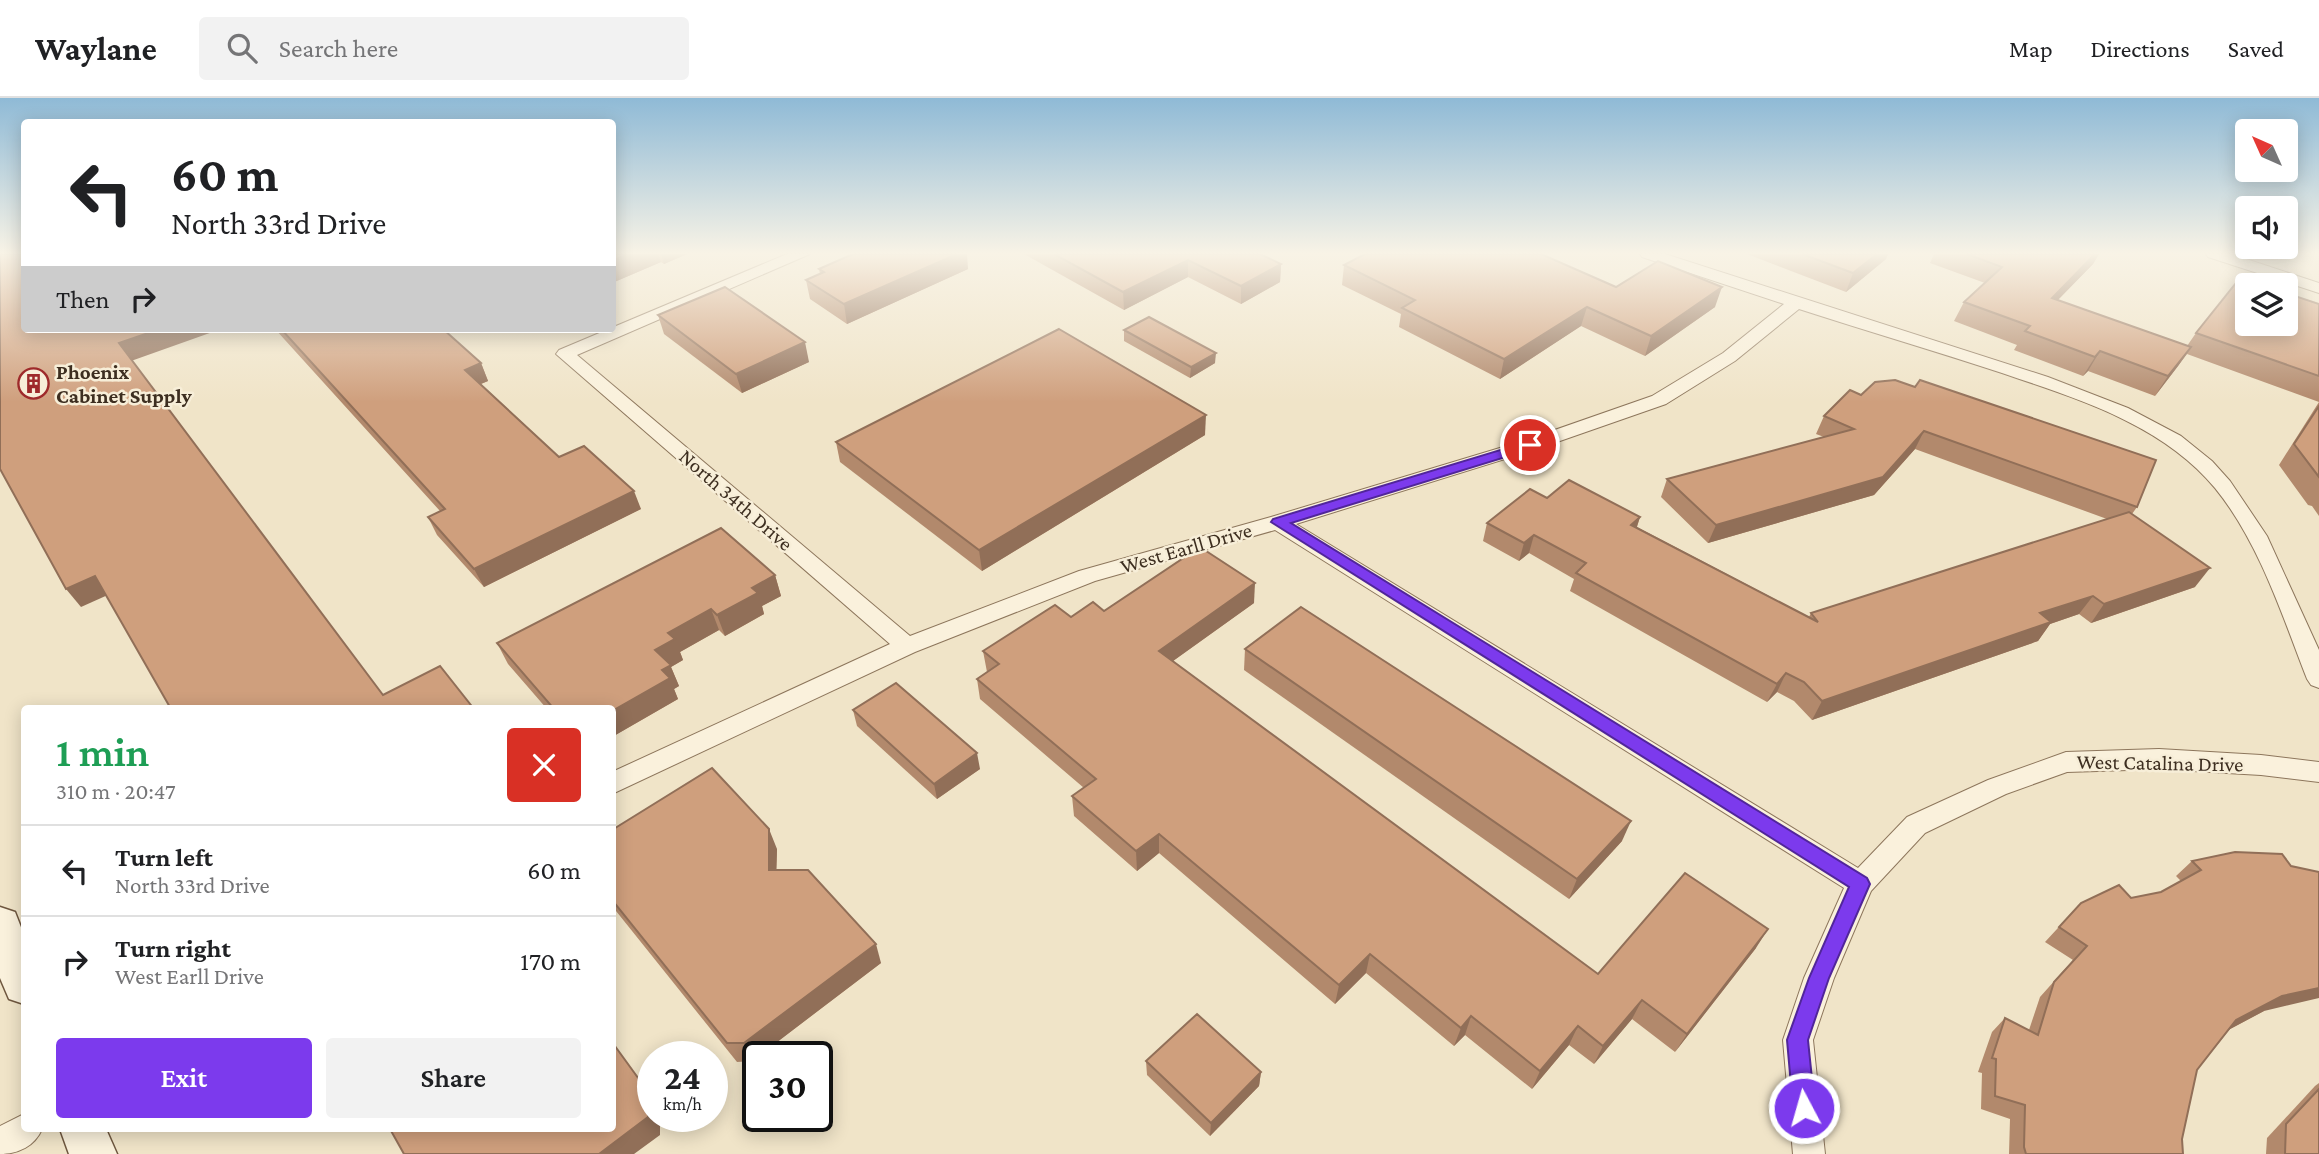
<!DOCTYPE html>
<meta charset="utf-8">
<style>
:root{--surface:#fff;--page:#f2f2f2;--text:#202124;--muted:#757577;--line:#e0e0e0;--accent:#7c3aed}
body{margin:0;font-family:"Crimson Pro",serif;background:var(--page);color:var(--text);height:100vh;display:flex;flex-direction:column;font-size:26px;white-space:nowrap}
*{box-sizing:border-box;margin:0}
p{font-size:23px;color:var(--muted)}
.icon{flex:none;width:38px;height:38px;fill:none;stroke:currentColor;stroke-width:2;stroke-linecap:round;stroke-linejoin:round}
.map{position:relative;flex:1;overflow:hidden}
.drawer{position:absolute;left:21px;top:607px;width:595px;height:427px;display:flex;flex-direction:column;background:var(--surface);border-radius:7px;box-shadow:0 4px 18px #0003}
.drawer>*{flex:none}
.hud{position:absolute;left:21px;top:21px;width:595px;height:214px;border-radius:7px;box-shadow:0 4px 18px #0003;background:#fff;color:var(--text);overflow:hidden}
.needle{width:46px;rotate:315deg}
.tools{position:absolute;left:2235px;top:21px;display:grid;gap:14px}
.tools a{display:grid;place-items:center;width:63px;height:63px;border-radius:7px;background:var(--surface);box-shadow:0 4px 18px #0003;font-size:35px}
.speed{position:absolute;left:637px;top:943px;display:flex;gap:14px;font-size:35px;font-weight:700;text-align:center}
.speed>*{display:grid;place-content:center;width:91px;height:91px;border-radius:50%;background:var(--surface);box-shadow:0 4px 18px #0003;line-height:1}
.speed small{font-size:18px;font-weight:400}
.speed .limit{border:4px solid #111;border-radius:10px;background:#fff;color:#111}
.pin{position:absolute;display:grid;place-items:center;width:60px;height:60px;color:#fff;margin:-30px;border:4px solid #fff;border-radius:50%;box-shadow:0 2px 7px #0007}
.me{position:absolute;width:77px;margin:-38px;rotate:354deg;stroke-linejoin:round;filter:drop-shadow(0 0 5px #0008)}
.turn{display:flex;align-items:center;gap:24px;height:147px;padding:0 35px;font-size:32px}
.turn .icon{width:91px;height:91px;stroke-width:2.5}
.turn b{display:block;font-size:49px;line-height:60px}
.then{display:flex;align-items:center;height:66px;padding:0 35px;background:#0003;gap:14px;font-size:26px}
.round{display:grid;place-items:center;flex:none;width:74px;height:74px;border-radius:7px;background:var(--page)}
.overview{display:flex;align-items:center;justify-content:space-between;height:119px;padding:0 35px}
h1{font-size:42px;font-weight:600;line-height:52px;color:#1e9e55}
.button{display:flex;gap:14px;margin-top:auto;padding:14px 35px}
.button a{flex:1;height:80px;border-radius:7px;background:var(--accent);color:#fff;font-size:28px;font-weight:600;line-height:80px;text-align:center}
.button a+a{background:var(--page);color:var(--text)}
ul{padding:0;list-style:none}
li{display:flex;align-items:center;gap:21px;height:91px;padding:0 35px;border-top:2px solid var(--line)}
li div{flex:1}
li b{display:block;font-size:26px}
li em{font-style:normal}
header{display:flex;align-items:center;gap:42px;box-sizing:border-box;height:98px;padding:0 35px;background:var(--surface);border-bottom:2px solid var(--line)}
header strong{font-size:33px}
nav{display:flex;gap:38px;margin-inline-start:auto;font-size:24px}
.search{width:490px;height:63px;background:var(--page);display:flex;align-items:center;gap:18px;box-sizing:border-box;padding:0 24px;border-radius:7px;color:var(--muted);font-size:26px}
.map>svg:first-child{display:block}
.lines{fill:none;stroke-linecap:round;stroke-linejoin:round}
.street-casing{stroke:#8d765c;stroke-width:2}
.secondary-casing{stroke:#6f573f;stroke-width:3}
.street{fill:#faf1dc;fill-rule:evenodd}
.secondary{fill:#faf1dc;fill-rule:evenodd}
.wall{fill:#b2896c}
.shaded-wall{fill:#916f58}
.building{fill:#cf9f7d;stroke:#916f58;stroke-width:2}
.route{fill:#7c3aed;stroke:#51269a;stroke-width:2}
.labels{text-anchor:middle;dominant-baseline:central;stroke-width:5;stroke-linejoin:round;paint-order:stroke}
.poi-label{font-size:21px;font-weight:bold;fill:#3d2e20;stroke:#f7eed8;text-anchor:start}
.street-label{font-size:21px;fill:#3d2e20;stroke:#f7eed8}
</style>
<header>
<strong>Waylane</strong>
<div class="search"><svg class="icon" aria-label="search" viewBox="0 0 24 24"><circle cx="10" cy="10" r="6"/><path d="M15 15l6 6"/></svg>Search here</div>
<nav><a>Map</a><a>Directions</a><a>Saved</a></nav>
</header>
<div class="map">
<svg width="2319" height="1056" viewBox="0 0 2319 1056">
<rect width="100%" height="100%" fill="#f0e4c8"/>
<g class="lines">
<defs>
<g id="street">
<path d="M787 156H810L577 257 910 538 1079 473 1271 419 1523 343 1652 298 1723 255 1784 206 1642 159 1640 156H1665L2048 279 2128 310 2181 338 2212 363 2230 383 2267 438 2319 552V590L2311 587 2307 581C2282 517 2259 444 2215 390 2162 326 2078 301 2002 275 1935 253 1867 233 1799 211L1735 263 1666 306 1537 351 1296 426 1858 770 1907 719 1988 682 2066 654 2159 651 2261 657 2319 664V684L2261 677 2159 671 2067 674 2006 696 1925 735 1871 793 1834 880 1813 942 1825 1056H1793L1783 942 1804 880 1844 790 1275 432 1095 483 915 554 612 696V674L890 546 556 256 559 252Z"/>
<path d="M2206 156H2231L2319 185V195L2208 159Z"/>
<path d="M24 1016V1031H42C35 1048 18 1056 0 1056V1028Z"/>
</g>
<g id="secondary">
<path d="M0 809 15 814 24 837V906L9 901 0 880Z"/>
<path d="M60 1031H106L117 1056H69Z"/>
</g>
</defs>
<use href="#street" class="street-casing"/>
<use href="#secondary" class="secondary-casing"/>
<use href="#street" class="street"/>
<use href="#secondary" class="secondary"/>
</g>
<g class="wall">
<path d="M612 156H687L664 166 661 164 612 185Z"/>
<path d="M1024 156H1260L1281 166 1280 184 1241 206 1188 179 1124 212Z"/>
<path d="M1747 156H1888L1886 161 1846 194Z"/>
<path d="M1934 156H2099L2093 166 2058 202 2187 248 2196 235 2319 206V418L2312 408 2308 407 2279 367 2319 304 2187 256 2178 268 2155 298 2088 273 2083 278 2014 252 2017 247 1954 223 1964 204 1985 185 1930 165Z"/>
<path d="M1344 167 1616 189 1715 209 1645 258 1581 228 1500 281 1399 229 1401 216 1342 187Z"/>
<path d="M819 171H968L847 226 810 201 806 182 820 176Z"/>
<path d="M658 217 809 264 742 295 664 236Z"/>
<path d="M275 231H443L481 265 488 283 481 286 559 359 641 411 484 489 437 437 428 419 440 413Z"/>
<path d="M1124 232 1215 265 1190 280 1124 243Z"/>
<path d="M1850 292 2137 409 2132 416 2195 489 2091 525 2079 516 2050 526 2038 543 1812 622 1794 603 1777 594 1767 604 1570 493 1574 481 1529 455 1519 463 1483 443 1487 425 1547 400 1640 419 1637 429 1809 519 1811 515 2107 421 1915 351 1874 397 1708 445 1661 399 1667 381 1824 339 1816 336 1824 318Z"/>
<path d="M1205 337 982 473 840 364 836 344Z"/>
<path d="M775 477 781 498 762 508 764 516 725 538 719 532 680 554 683 562 671 569 679 588 674 591 678 601 612 639V611H547L508 566 497 545Z"/>
<path d="M1254 505 1173 563 1598 876 1756 850 1675 954 1632 921 1594 966 1569 947 1532 991 1465 937 1454 948 1366 875 1335 906 1159 755 1137 773 1074 718 1072 698 1084 690 980 601 977 581 987 574 983 553 1071 519 1104 513Z"/>
<path d="M1245 551 1622 743 1569 801 1244 572Z"/>
<path d="M853 612 980 671 937 701 857 628Z"/>
<path d="M612 732 777 751 776 772 881 865 752 963 737 964 612 808Z"/>
<path d="M2235 754 2264 913 2230 931 2197 972 2182 1041 2183 1056H2009L2010 1021 1981 1011 1982 975 1978 974 1992 934 2005 920 2029 932 2040 899 2073 862 2045 844 2081 805 2131 800 2161 794 2181 783 2176 778 2192 763Z"/>
<path d="M1146 963 1261 974 1259 988 1210 1038 1147 977Z"/>
<path d="M2319 985V1056H2266L2267 1040 2315 988Z"/>
</g>
<g class="shaded-wall">
<path d="M628 156H658L661 164 612 185V163Z"/>
<path d="M661 156H687L664 166Z"/>
<path d="M957 156H967L968 171 847 226 844 206Z"/>
<path d="M1877 156H1888L1886 161 1846 194 1853 175Z"/>
<path d="M2092 156H2099L2093 166 2041 219 2052 200Z"/>
<path d="M1188 162V179L1124 212 1123 194Z"/>
<path d="M1281 166 1280 184 1241 206V188Z"/>
<path d="M1722 189 1715 209 1645 258 1651 238Z"/>
<path d="M1587 209 1581 228 1500 281 1504 261Z"/>
<path d="M160 231H221L131 263 119 245Z"/>
<path d="M805 244 809 264 742 295 736 276Z"/>
<path d="M2191 249 2178 268 2155 298 2168 278Z"/>
<path d="M2100 253 2088 273 2083 278 2095 259Z"/>
<path d="M1216 255 1215 265 1190 280 1191 269Z"/>
<path d="M481 265 488 283 473 289 465 272Z"/>
<path d="M1206 317 1205 337 982 473 979 452Z"/>
<path d="M1924 333 1915 351 1874 397 1708 445 1716 427Z"/>
<path d="M634 393 641 411 484 489 474 471Z"/>
<path d="M1640 419 1634 437 1631 427Z"/>
<path d="M1534 437 1529 455 1519 463 1524 445Z"/>
<path d="M2210 470 2195 489 2091 525 2104 506Z"/>
<path d="M775 477 781 498 762 508 764 516 725 538 717 517 752 490Z"/>
<path d="M95 478 110 496 81 509 66 491Z"/>
<path d="M1255 485 1254 505 1159 573V553Z"/>
<path d="M2093 498 2079 516 2050 526 2038 543 1812 622 1822 603 2040 515Z"/>
<path d="M711 511 719 532 680 554 683 562 671 569 679 588 674 591 678 601 612 639V613L668 535Z"/>
<path d="M1786 575 1777 594 1767 604 1777 586Z"/>
<path d="M977 655 980 671 937 701 934 686Z"/>
<path d="M1631 723 1622 743 1569 801 1577 781Z"/>
<path d="M769 731 777 751 776 791 769 772Z"/>
<path d="M1159 736V755L1137 773 1136 753Z"/>
<path d="M1768 831 1756 850 1675 954 1687 936Z"/>
<path d="M876 846 881 865 752 963 744 945Z"/>
<path d="M1370 856 1366 875 1335 906 1339 887Z"/>
<path d="M2319 890V900L2264 913 2219 937 2236 922 2282 898Z"/>
<path d="M1642 902 1632 921 1594 966 1603 948Z"/>
<path d="M1471 918 1465 937 1454 948 1461 930Z"/>
<path d="M1578 928 1569 947 1532 991 1540 973Z"/>
<path d="M1261 974 1259 988 1210 1038 1211 1025Z"/>
<path d="M649 995 653 1000V1018H660V1037L634 1056H599Z"/>
</g>
<g class="building">
<path d="M0 156H24V231H160L119 245 383 597 440 568 474 611H171L95 478 66 491 0 371Z"/>
<path d="M612 156H628L612 163Z"/>
<path d="M853 156H957L844 206 806 182 824 174 819 171Z"/>
<path d="M1054 156H1260L1281 166 1241 188 1188 162 1123 194Z"/>
<path d="M1365 156H1541L1616 189 1658 163 1722 189 1651 238 1587 209 1504 261 1402 210 1415 202 1344 167Z"/>
<path d="M1802 156H1877L1853 175Z"/>
<path d="M1967 156H2095L2052 200 2191 249 2168 278 2100 253 2095 259 2025 233 2030 228 1964 204 2002 169Z"/>
<path d="M2240 180 2261 187H2247V226H2286V195L2319 206V278L2196 235Z"/>
<path d="M725 189 805 244 736 276 658 217Z"/>
<path d="M1149 219 1216 255 1191 269 1124 232Z"/>
<path d="M281 231H443L481 265 465 272 559 359 584 348 634 393 474 471 428 419 445 411Z"/>
<path d="M1059 231 1206 317 979 452 836 344Z"/>
<path d="M1895 282 1915 289 1920 282 2156 362 2137 409 1924 333 1883 379 1716 427 1667 381 1854 331 1824 318 1850 292 1861 297 1875 284Z"/>
<path d="M2319 308V379L2294 346Z"/>
<path d="M1569 382 1640 419 1631 427 1818 524 1811 515 2129 414 2210 470 2104 506 2093 498 2040 515 2051 524 1822 603 1804 584 1786 575 1777 586 1576 475 1586 465 1534 437 1524 445 1487 425 1530 391 1547 400Z"/>
<path d="M721 430 775 477 752 490 758 495 717 517 711 511 668 535 675 541 655 552 671 567 662 572 670 580 612 613V611H554L497 545Z"/>
<path d="M1200 449 1255 485 1159 553 1598 876 1685 775 1768 831 1687 936 1642 902 1603 948 1578 928 1540 973 1471 918 1461 930 1370 856 1339 887 1159 736 1136 753 1072 698 1096 681 977 581 999 566 983 553 1055 507 1071 519 1093 504 1104 513Z"/>
<path d="M1301 509 1631 723 1577 781 1245 551Z"/>
<path d="M896 585 977 655 934 686 853 612Z"/>
<path d="M712 670 769 731V772H808L876 846 744 945H727L612 802V732Z"/>
<path d="M2235 754 2282 756 2291 768 2319 774V890L2282 898 2236 922 2197 972 2182 1041 2183 1056H2026L2024 1049 2025 1007 1995 998 1996 961 1992 960 2005 920 2038 937 2054 884 2087 848 2059 829 2081 805 2119 787 2131 800 2161 794 2201 772 2192 763Z"/>
<path d="M1197 916 1261 974 1211 1025 1146 963Z"/>
<path d="M612 944 649 995 648 1019 599 1056H404L390 1031H612Z"/>
<path d="M2319 991V1056H2285L2286 1026Z"/>
</g>
<linearGradient id="sky" x2="0" y2="1"><stop stop-color="#8fbad6"/><stop offset="0.51" stop-color="#f8f3e6"/><stop offset="1" stop-color="#f8f3e6" stop-opacity="0"/></linearGradient>
<rect width="2319" height="304" fill="url(#sky)"/>
<path class="route" d="M1530 343 1537 347 1535 350 1291 425 1867 780 1870 786 1829 880 1808 942 1815 1010 1812 1018 1804 1021 1797 1018 1793 1010 1787 942 1809 880 1849 789 1271 424 1273 421Z"/>
<defs>
<symbol id="building-ring" viewBox="-11 -11 22 22"><circle r="9.5" fill="#f7eed8" stroke="#9e2a2b" stroke-width="1.5"/><path d="M-4-6H4V6H1V3H-1V6H-4ZM-2.5-4.3h1.7v1.8h-1.7ZM.8-4.3h1.7v1.8H.8ZM-2.5-1h1.7V.8h-1.7ZM.8-1h1.7V.8H.8Z" fill="#9e2a2b"/></symbol>
</defs>
<g fill-rule="evenodd">
<use href="#building-ring" x="16" y="268" width="35" height="35"/>
</g>
<g class="labels">
<g class="poi-label">
<text x="56" y="274">Phoenix<tspan x="56" dy="24">Cabinet Supply</tspan></text>
</g>
<g class="street-label">
<text transform="translate(736 402) rotate(41)">North 34th Drive</text>
<text transform="translate(1186 450) rotate(-16)">West Earll Drive</text>
<text transform="translate(2160 665) rotate(1)">West Catalina Drive</text>
</g>
</g>
</svg>
<div class="tools">
<a><svg class="needle" viewBox="-14 -14 28 28"><path d="M0-13l5 13h-10z" fill="#e53935"/><path d="M0 13l5-13h-10z" fill="#757577"/></svg></a>
<a><svg class="icon" aria-label="sound" viewBox="0 0 24 24"><path d="M4 9h4l5-4v14l-5-4H4zM17 9q2 3 0 6"/></svg></a>
<a><svg class="icon" aria-label="layers" viewBox="0 0 24 24"><path d="M12 4l9 5-9 5-9-5zM3 14l9 5 9-5"/></svg></a>
</div>
<div class="speed"><div>24<small>km/h</small></div><div class="limit">30</div></div>
<div class="pin" style="left:1530px;top:347px;background:#d93025"><svg class="icon" aria-label="arrive" viewBox="0 0 24 24"><path d="M6 21V4h12l-3 4 3 4H6"/></svg></div>
<svg class="me" style="left:1804px;top:1010px" viewBox="-20 -20 40 40"><circle r="17" fill="#7c3aed" stroke="#fff" stroke-width="3"/><path d="M0-11L8 9 0 5-8 9z" fill="#fff"/></svg>
<div class="hud">
<div class="turn"><svg class="icon" aria-label="left" viewBox="0 0 24 24"><path d="M17 20v-9H6M10 6l-5 5 5 5"/></svg><div><b>60 m</b>North 33rd Drive</div></div>
<div class="then">Then<svg class="icon" aria-label="right" viewBox="0 0 24 24"><path d="M7 20v-9h11M14 6l5 5-5 5"/></svg></div>
</div>
<section class="drawer">
<div class="overview"><div><h1>1 min</h1><p>310 m · 20:47</p></div><a class="round" style="background:#d93025;color:#fff"><svg class="icon" aria-label="close" viewBox="0 0 24 24"><path d="M6 6l12 12M18 6L6 18"/></svg></a></div>
<ul>
<li><svg class="icon" aria-label="left" viewBox="0 0 24 24"><path d="M17 20v-9H6M10 6l-5 5 5 5"/></svg><div><b>Turn left</b><p>North 33rd Drive</p></div><em>60 m</em></li>
<li><svg class="icon" aria-label="right" viewBox="0 0 24 24"><path d="M7 20v-9h11M14 6l5 5-5 5"/></svg><div><b>Turn right</b><p>West Earll Drive</p></div><em>170 m</em></li>
</ul>
<div class="button"><a>Exit</a><a>Share</a></div>
</section>
</div>
